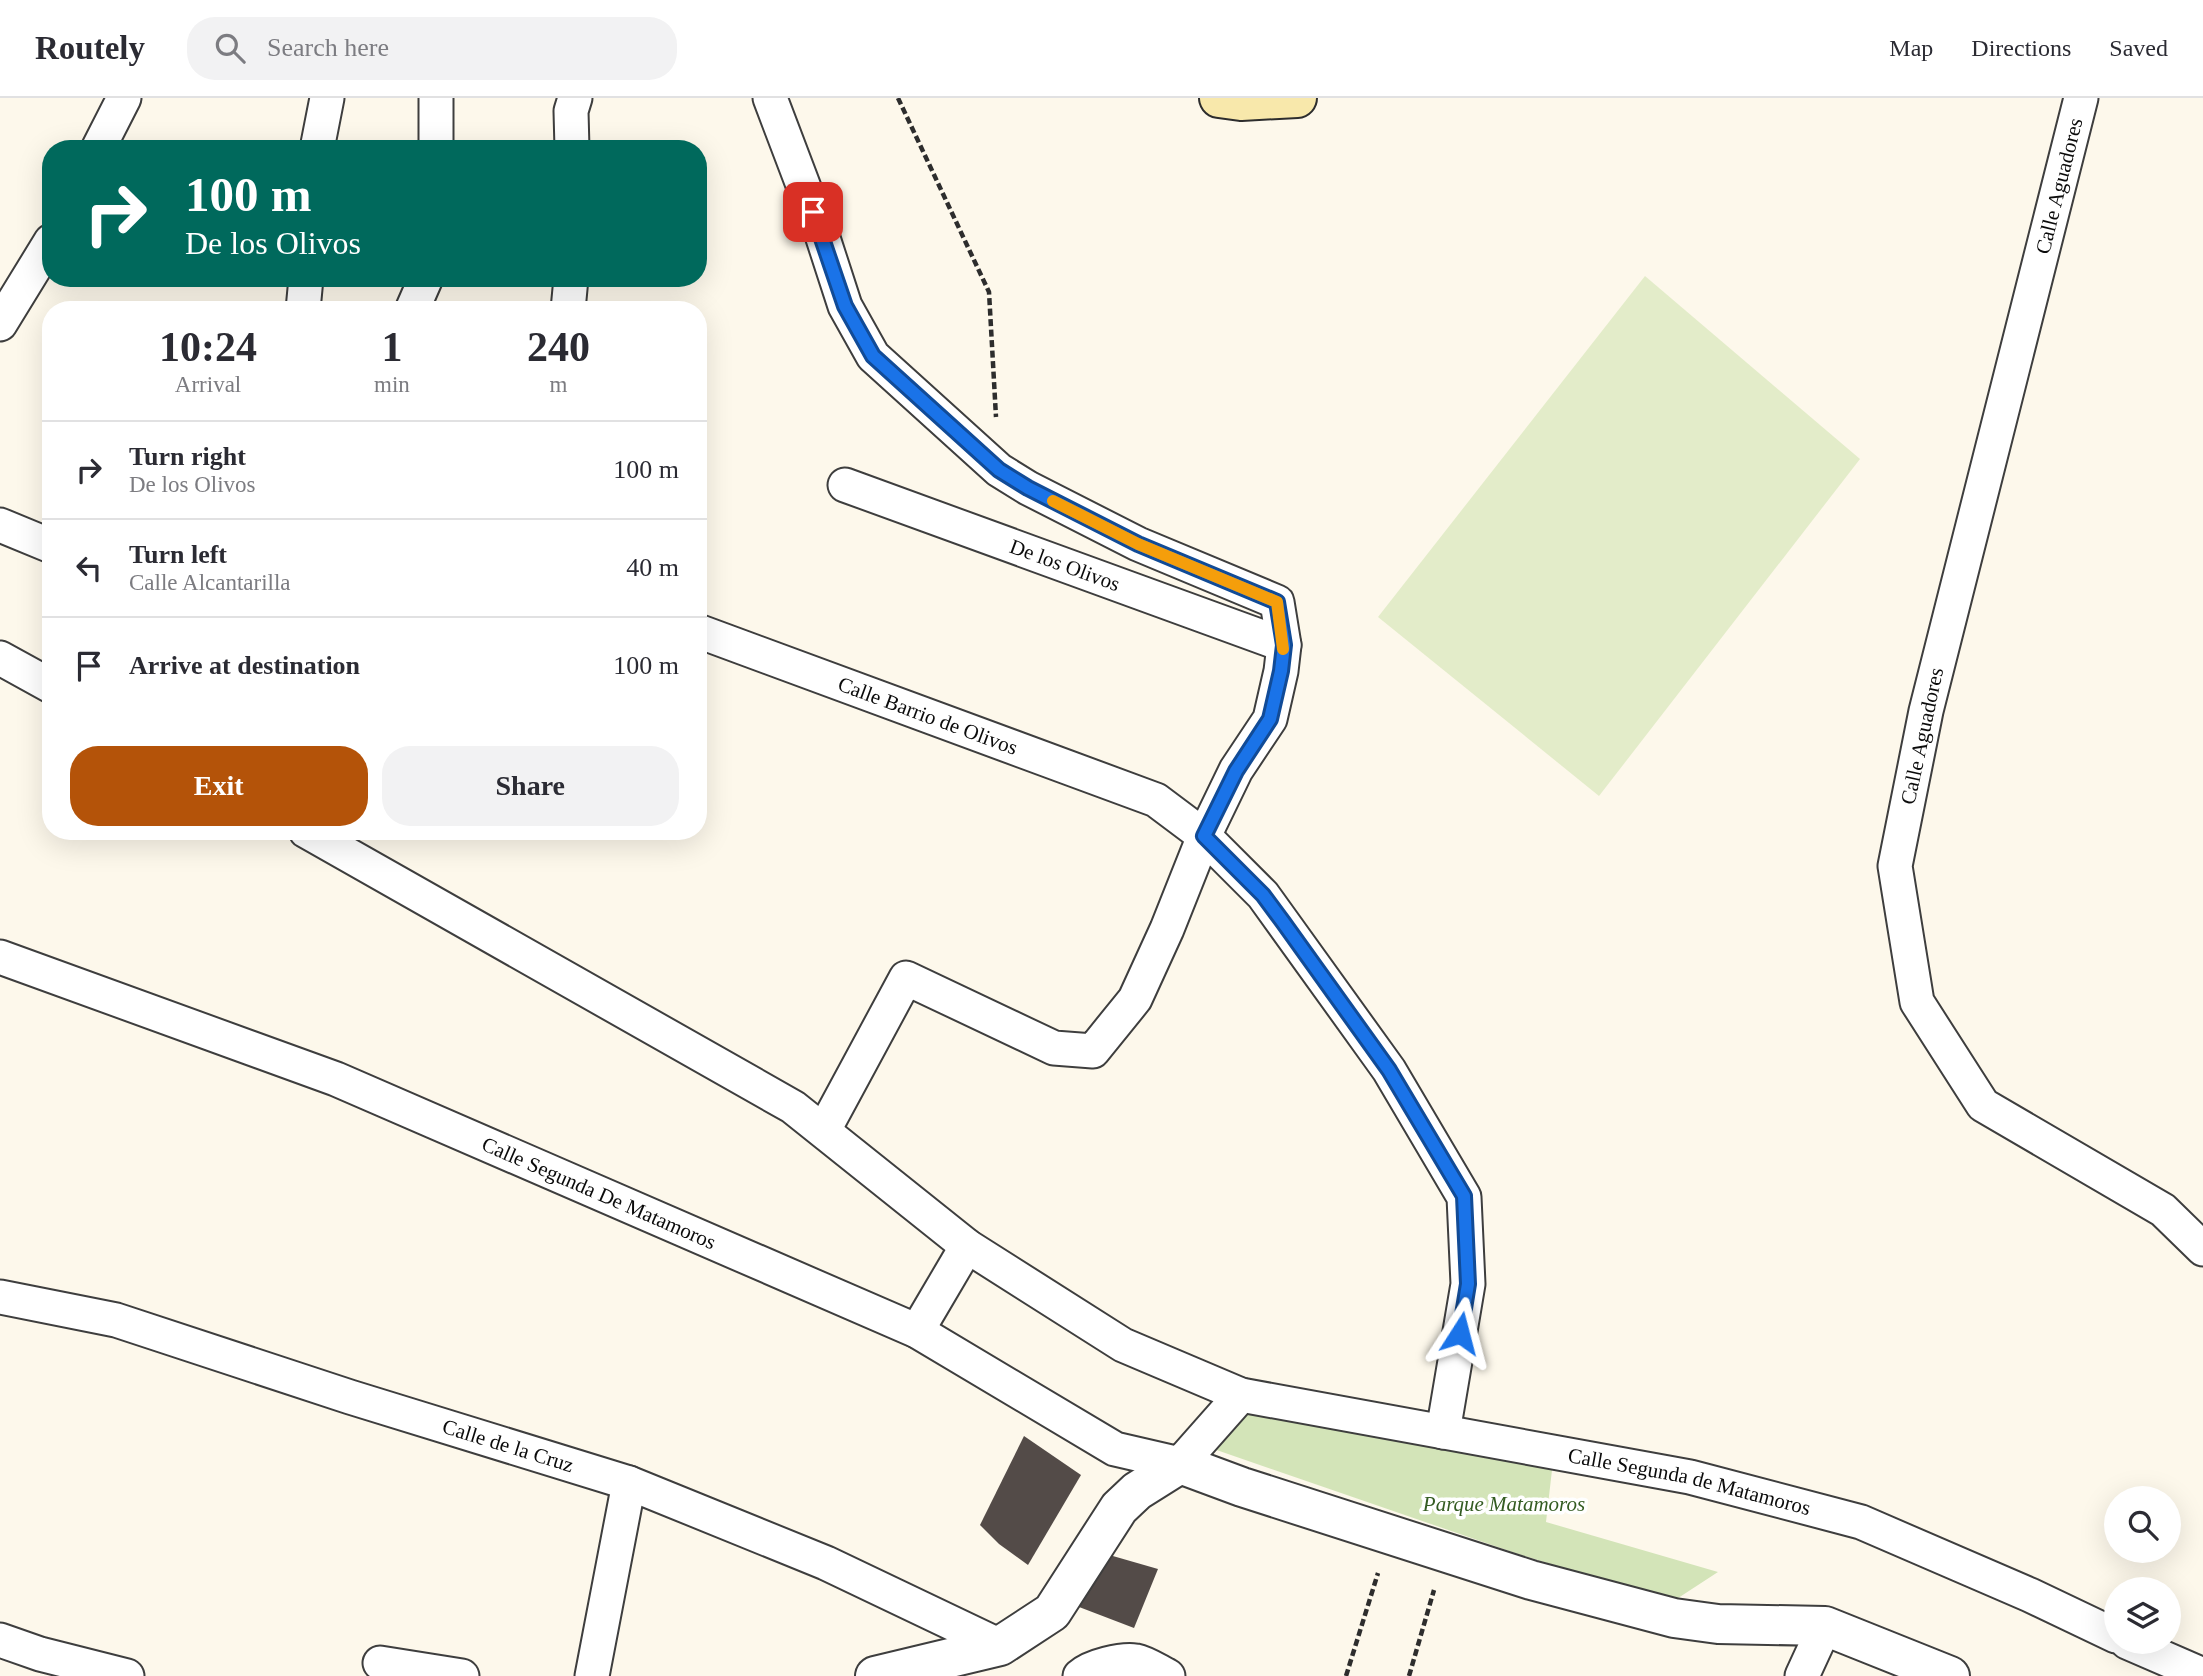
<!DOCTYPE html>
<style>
:root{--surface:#fff;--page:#f2f2f3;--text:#2b2b33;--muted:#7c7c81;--line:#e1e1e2;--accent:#b45309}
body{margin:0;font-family:Georgia,serif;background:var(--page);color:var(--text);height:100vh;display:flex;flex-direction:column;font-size:26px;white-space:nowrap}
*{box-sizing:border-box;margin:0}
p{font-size:23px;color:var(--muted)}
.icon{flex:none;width:38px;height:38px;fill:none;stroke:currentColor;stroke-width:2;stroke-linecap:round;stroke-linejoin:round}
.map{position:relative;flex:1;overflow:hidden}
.drawer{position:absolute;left:42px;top:203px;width:665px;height:539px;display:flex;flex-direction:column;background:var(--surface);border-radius:28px;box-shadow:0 7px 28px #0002}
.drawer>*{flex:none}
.hud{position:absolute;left:42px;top:42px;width:665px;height:147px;border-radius:28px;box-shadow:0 7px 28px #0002;background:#00695c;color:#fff;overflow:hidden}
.fabs{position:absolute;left:2104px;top:1388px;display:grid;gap:14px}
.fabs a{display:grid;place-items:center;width:77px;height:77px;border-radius:50%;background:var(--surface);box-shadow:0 7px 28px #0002;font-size:35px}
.pin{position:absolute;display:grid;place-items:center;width:60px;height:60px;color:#fff;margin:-30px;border-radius:14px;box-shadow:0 4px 10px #0006}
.me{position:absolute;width:77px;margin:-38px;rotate:9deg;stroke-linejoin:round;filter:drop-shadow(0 0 5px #0008)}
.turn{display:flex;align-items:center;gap:24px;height:147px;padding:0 28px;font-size:32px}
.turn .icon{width:91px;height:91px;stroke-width:2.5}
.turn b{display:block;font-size:49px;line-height:60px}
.eta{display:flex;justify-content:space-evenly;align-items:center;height:119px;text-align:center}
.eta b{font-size:42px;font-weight:700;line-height:49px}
.cta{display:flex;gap:14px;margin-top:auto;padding:14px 28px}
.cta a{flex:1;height:80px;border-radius:28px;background:var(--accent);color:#fff;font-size:28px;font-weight:700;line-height:80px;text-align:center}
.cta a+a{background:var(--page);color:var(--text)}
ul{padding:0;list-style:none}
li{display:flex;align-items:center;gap:21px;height:98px;padding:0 28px;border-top:2px solid var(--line)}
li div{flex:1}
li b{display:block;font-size:26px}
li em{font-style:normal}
header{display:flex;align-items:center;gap:42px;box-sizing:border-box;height:98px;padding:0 35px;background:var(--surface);border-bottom:2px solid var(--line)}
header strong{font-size:33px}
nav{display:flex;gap:38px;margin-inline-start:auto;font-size:24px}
.search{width:490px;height:63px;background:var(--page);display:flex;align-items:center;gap:18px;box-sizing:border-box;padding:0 24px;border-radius:28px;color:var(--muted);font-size:26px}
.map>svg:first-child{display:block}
.green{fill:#d3e4b8}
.pitch{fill:#e3ecc9}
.building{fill:#534b48}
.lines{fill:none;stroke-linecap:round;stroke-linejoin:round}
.minor-casing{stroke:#3e3e3e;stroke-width:37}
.tertiary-casing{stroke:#3e3e3e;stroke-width:42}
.secondary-casing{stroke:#2d2d2d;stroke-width:42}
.path{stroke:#2d2d2d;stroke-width:4.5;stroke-dasharray:7 3.5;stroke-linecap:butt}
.minor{stroke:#fff;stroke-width:33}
.tertiary{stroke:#fff;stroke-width:38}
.secondary{stroke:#f8e8ab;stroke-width:38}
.route-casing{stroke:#114b97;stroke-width:18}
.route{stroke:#1a73e8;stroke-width:12}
.slow{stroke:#f59e0b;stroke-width:12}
.labels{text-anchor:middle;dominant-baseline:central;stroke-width:7;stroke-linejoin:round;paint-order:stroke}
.street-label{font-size:21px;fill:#0b0b0b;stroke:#fff}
.park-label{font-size:21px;font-style:italic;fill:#345c22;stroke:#fff}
</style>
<header>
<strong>Routely</strong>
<div class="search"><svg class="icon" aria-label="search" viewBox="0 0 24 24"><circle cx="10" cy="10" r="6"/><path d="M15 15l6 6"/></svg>Search here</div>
<nav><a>Map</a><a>Directions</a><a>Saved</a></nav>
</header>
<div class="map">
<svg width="2203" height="1578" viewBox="0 0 2203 1578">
<rect width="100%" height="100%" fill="#fdf8eb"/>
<path class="green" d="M1240 1311 1552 1372 1546 1424 1718 1474 1672 1504 1515 1455 1205 1348Z"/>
<path class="pitch" d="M1645 178 1860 361 1599 698 1378 519Z"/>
<g class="building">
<path d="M1024 1338 1081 1377 1028 1467 999 1446 980 1427Z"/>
<path d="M1092 1452 1158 1471 1134 1530 1066 1504Z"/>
</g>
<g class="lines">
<defs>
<g id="minor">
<path d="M770 0 822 137 845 208 873 258 999 372 1028 390 1138 446 1277 504 1284 547 1281 573 1270 621 1236 672 1204 738 1167 831 1135 901 1093 953 1054 950 906 880 824 1032"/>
<path d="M2081 0 1926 613 1895 768 1917 904 1983 1007 2163 1112 2203 1151"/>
<path d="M98 51 124 0"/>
<path d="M317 51 327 0"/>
<path d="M436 51V0"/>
<path d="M572 51 571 13 575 0"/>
<path d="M303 212 306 180"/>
<path d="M412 212 426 180"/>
<path d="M568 212 571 180"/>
<path d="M0 226 51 143"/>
<path id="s1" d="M845 387 1284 547"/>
<path d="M0 427 51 448"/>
<path id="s2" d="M698 533 1156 702 1204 738 1263 797 1389 972 1464 1099 1468 1186 1443 1334"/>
<path d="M0 560 51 588"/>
<path id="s3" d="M306 733 793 1009 967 1148 1123 1247 1241 1297 1690 1379 1861 1424 2030 1497 2116 1538"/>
<path id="s4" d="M0 859 336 981 917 1233 1115 1351 1180 1366 1241 1297"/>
<path id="s5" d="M0 1199 116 1222 350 1299 629 1385 826 1465 1000 1548"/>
<path d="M917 1233 967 1148"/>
<path d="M0 1542 40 1556 127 1578"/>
<path d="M2127 1544 2203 1577"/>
<path d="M380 1565 462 1578"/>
<path d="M592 1578 629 1385"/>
<path d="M1080 1578C1091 1568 1121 1561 1136 1563 1146 1565 1158 1573 1168 1578"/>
<path d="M1802 1578 1825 1528"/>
</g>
<path id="tertiary" d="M875 1578 1000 1548 1052 1514 1119 1410 1137 1393 1180 1366 1242 1389 1531 1482 1674 1520 1718 1526 1825 1528 1950 1578"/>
<path id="secondary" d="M1219 0 1241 3 1297 0"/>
</defs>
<use href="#minor" class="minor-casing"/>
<use href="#tertiary" class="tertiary-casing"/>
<use href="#secondary" class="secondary-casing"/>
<g class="path">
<path d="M898 0 989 194 996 319"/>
<path d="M1346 1578 1378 1475"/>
<path d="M1409 1578 1434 1492"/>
</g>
<use href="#minor" class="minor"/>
<use href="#tertiary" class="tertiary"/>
<use href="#secondary" class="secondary"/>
</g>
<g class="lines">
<defs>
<path id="route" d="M813 114 845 208 873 258 999 372 1028 390 1138 446 1277 504 1284 547 1281 573 1270 621 1236 673 1204 738 1263 797 1283 824 1389 972 1464 1098 1468 1186 1460 1235"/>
</defs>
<use href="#route" class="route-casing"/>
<use href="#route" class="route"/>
<path class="slow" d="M1053 403 1138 446 1277 504 1283 551"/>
</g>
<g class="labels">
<g class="street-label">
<text transform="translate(2059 88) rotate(-76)">Calle Aguadores</text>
<text stroke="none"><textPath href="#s1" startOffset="234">De los Olivos</textPath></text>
<text stroke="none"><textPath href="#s2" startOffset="245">Calle Barrio de Olivos</textPath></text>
<text transform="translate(1922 638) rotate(-78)">Calle Aguadores</text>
<text stroke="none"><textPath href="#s4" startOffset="644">Calle Segunda De Matamoros</textPath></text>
<text stroke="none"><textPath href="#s5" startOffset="530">Calle de la Cruz</textPath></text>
<text stroke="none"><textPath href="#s3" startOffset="1552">Calle Segunda de Matamoros</textPath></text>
</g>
<g class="park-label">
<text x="1504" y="1406">Parque Matamoros</text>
</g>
</g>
</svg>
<div class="fabs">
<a><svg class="icon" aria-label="search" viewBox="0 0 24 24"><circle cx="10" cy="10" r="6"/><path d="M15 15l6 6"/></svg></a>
<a><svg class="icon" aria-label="layers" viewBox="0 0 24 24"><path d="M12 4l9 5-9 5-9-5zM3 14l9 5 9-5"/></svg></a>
</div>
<div class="pin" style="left:813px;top:114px;background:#d93025"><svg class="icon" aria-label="arrive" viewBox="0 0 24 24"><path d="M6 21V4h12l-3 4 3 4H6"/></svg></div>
<svg class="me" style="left:1460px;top:1235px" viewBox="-20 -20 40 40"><path d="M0-17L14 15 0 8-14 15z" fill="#1a73e8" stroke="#fff" stroke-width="4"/></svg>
<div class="hud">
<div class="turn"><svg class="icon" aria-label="right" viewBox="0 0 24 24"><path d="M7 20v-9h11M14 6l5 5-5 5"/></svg><div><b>100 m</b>De los Olivos</div></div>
</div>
<section class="drawer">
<div class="eta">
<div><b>10:24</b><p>Arrival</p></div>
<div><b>1</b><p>min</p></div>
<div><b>240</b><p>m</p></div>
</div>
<ul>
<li><svg class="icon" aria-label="right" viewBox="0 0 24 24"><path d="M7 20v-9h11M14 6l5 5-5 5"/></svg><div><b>Turn right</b><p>De los Olivos</p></div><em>100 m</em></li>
<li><svg class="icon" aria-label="left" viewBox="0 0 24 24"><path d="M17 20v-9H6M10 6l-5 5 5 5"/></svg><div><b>Turn left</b><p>Calle Alcantarilla</p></div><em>40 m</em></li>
<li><svg class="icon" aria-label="arrive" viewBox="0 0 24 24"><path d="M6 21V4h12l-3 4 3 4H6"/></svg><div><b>Arrive at destination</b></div><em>100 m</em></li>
</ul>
<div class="cta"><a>Exit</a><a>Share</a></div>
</section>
</div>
